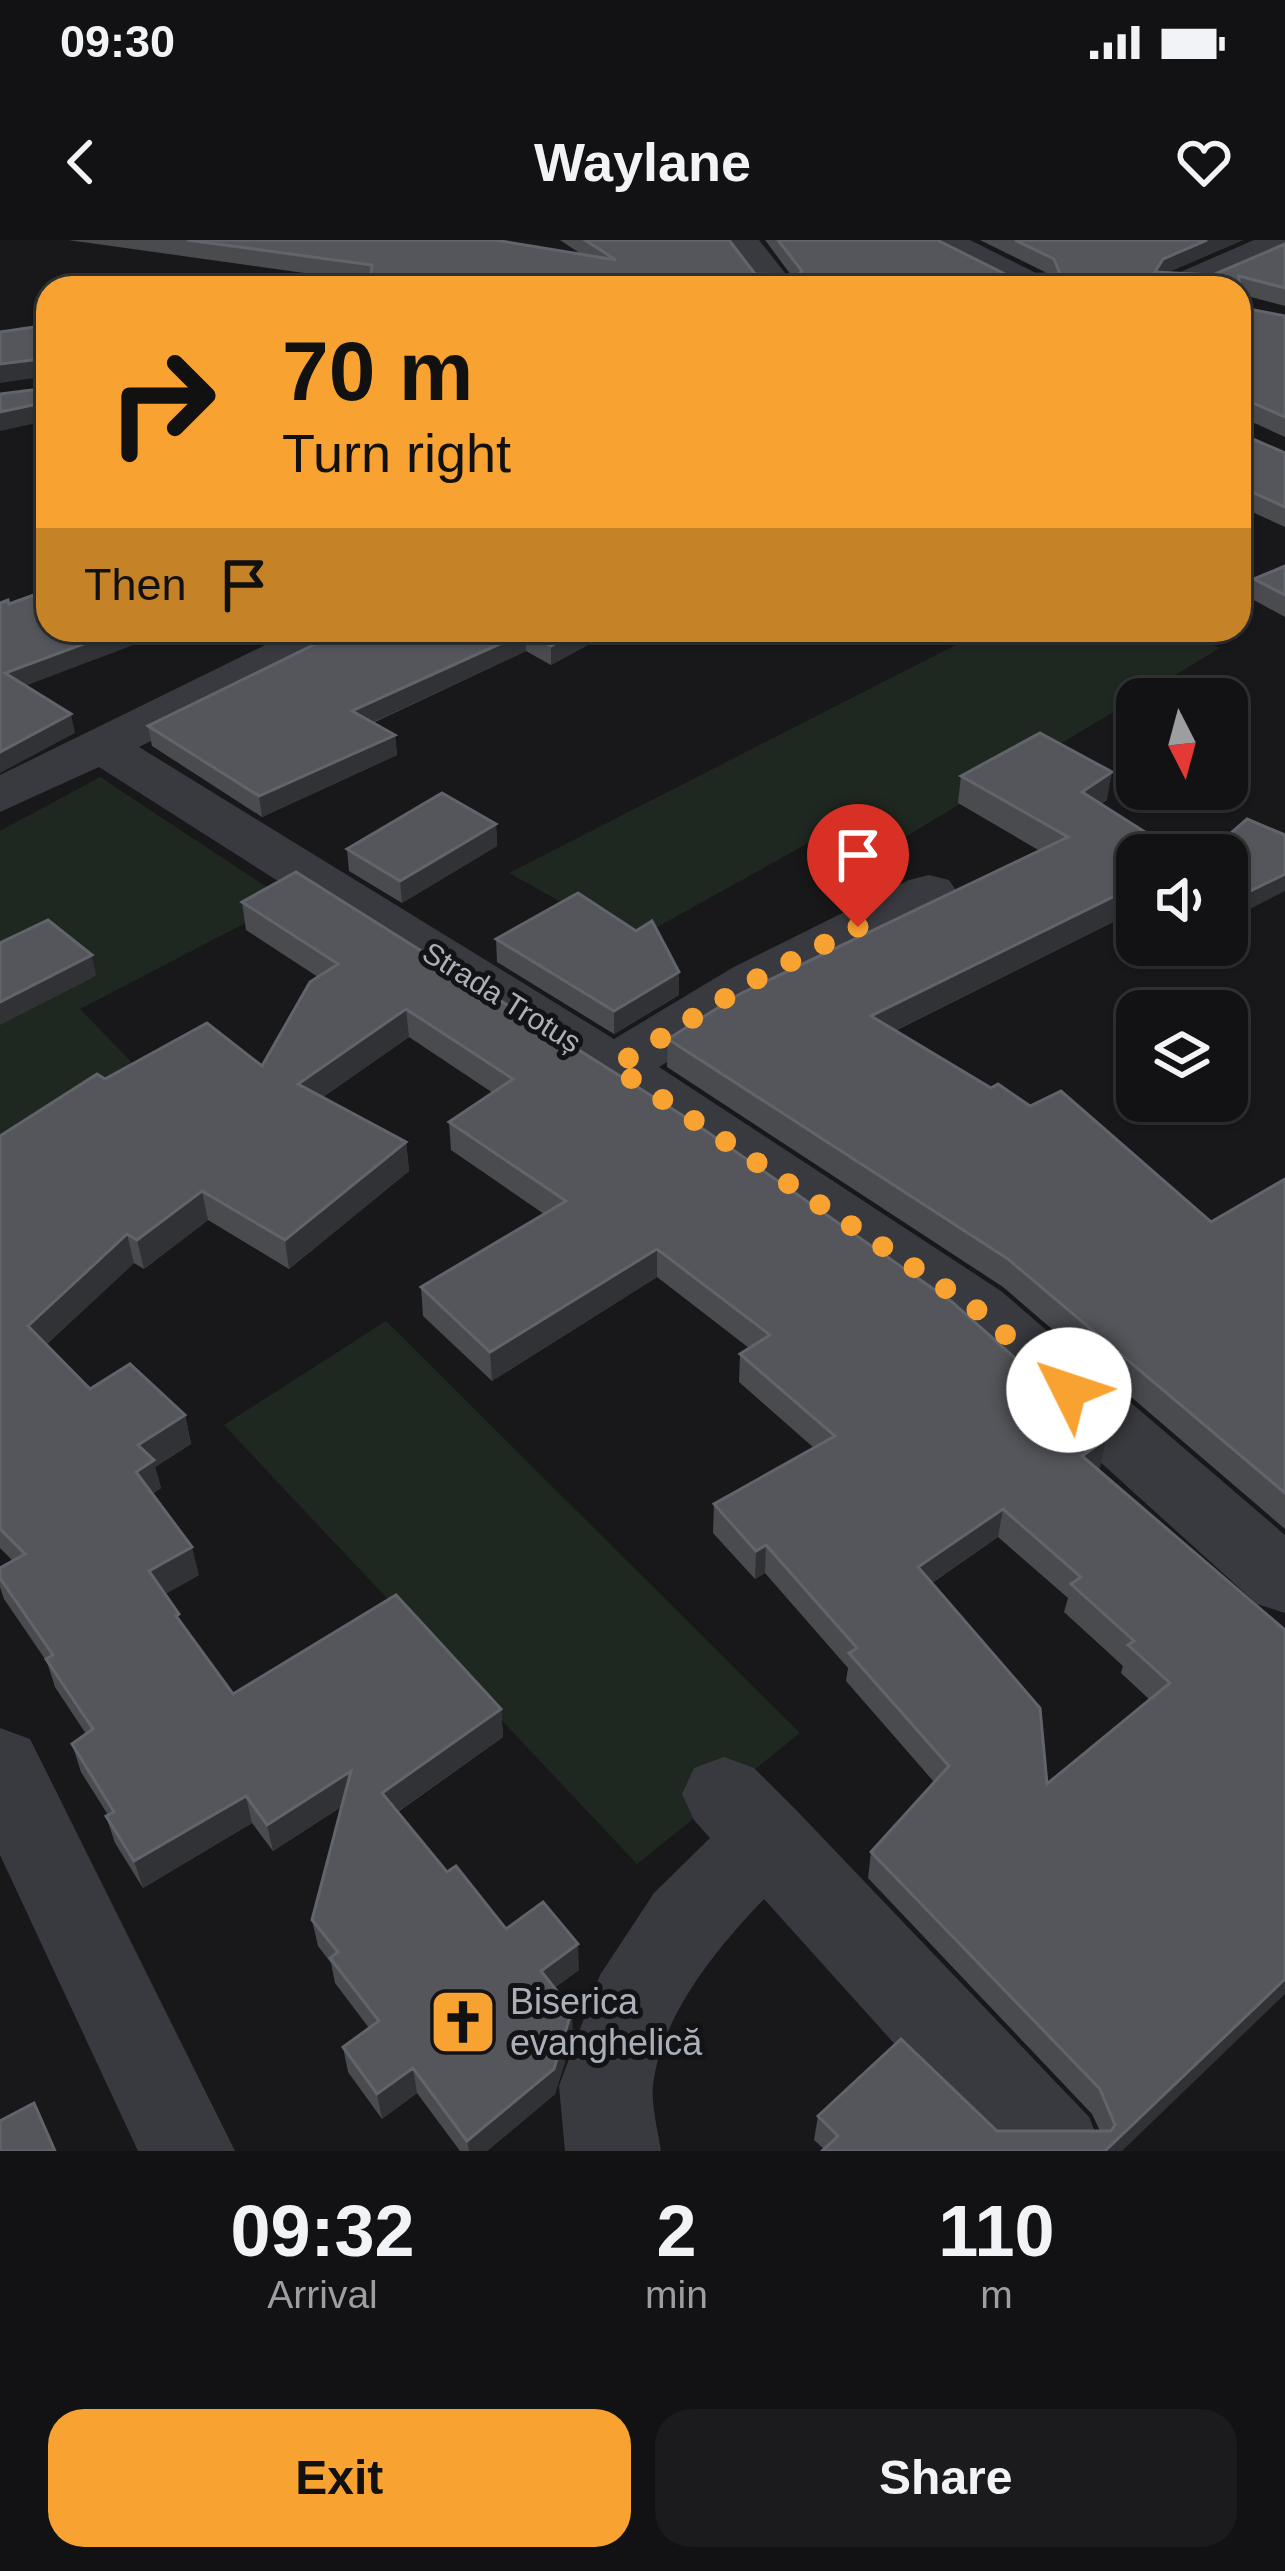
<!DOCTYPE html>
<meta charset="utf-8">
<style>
:root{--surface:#121214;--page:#1b1b1d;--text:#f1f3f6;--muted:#9c9ea0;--line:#313234;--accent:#f8a331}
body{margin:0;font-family:Arial,sans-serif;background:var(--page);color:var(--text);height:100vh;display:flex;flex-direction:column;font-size:45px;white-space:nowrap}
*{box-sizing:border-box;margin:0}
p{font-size:39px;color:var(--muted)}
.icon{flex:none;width:66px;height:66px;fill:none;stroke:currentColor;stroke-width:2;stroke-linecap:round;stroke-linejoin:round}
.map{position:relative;height:1911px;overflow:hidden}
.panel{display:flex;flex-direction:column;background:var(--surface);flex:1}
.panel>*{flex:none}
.top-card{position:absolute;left:36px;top:36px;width:1215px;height:366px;border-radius:36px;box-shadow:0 3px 9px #0004,0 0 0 3px var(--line);background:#f8a331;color:#111;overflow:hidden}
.needle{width:78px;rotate:174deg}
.tools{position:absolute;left:1116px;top:438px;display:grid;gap:24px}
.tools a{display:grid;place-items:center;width:132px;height:132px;border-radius:24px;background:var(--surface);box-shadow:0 3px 9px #0004,0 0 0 3px var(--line);font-size:60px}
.pin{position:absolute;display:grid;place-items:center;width:102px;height:102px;color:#fff;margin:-123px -51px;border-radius:50% 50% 50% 0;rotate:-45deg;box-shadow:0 0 12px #0007}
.pin .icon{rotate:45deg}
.me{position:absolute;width:132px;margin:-66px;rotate:311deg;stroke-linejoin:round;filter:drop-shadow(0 0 9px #0008)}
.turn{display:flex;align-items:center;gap:42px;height:252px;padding:0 48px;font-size:54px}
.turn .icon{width:156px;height:156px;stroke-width:2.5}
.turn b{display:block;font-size:84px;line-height:102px}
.then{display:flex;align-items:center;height:114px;padding:0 48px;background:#0003;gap:24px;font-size:45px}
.eta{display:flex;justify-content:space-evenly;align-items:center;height:204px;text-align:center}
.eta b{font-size:72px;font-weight:700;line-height:84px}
.primary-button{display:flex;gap:24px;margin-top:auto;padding:24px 48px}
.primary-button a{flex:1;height:138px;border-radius:36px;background:var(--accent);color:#111;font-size:48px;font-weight:700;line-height:138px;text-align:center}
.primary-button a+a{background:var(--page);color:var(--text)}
.status{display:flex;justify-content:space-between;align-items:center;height:84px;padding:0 60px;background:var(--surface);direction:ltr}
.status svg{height:33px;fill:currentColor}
header{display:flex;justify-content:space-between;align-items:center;height:156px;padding:0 48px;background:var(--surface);font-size:54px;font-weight:700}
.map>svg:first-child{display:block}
.green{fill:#1f2820}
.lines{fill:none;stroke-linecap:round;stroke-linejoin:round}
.minor{fill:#393a3f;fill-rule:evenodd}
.wall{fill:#494b4f;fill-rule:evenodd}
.shaded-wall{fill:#313235}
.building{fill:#54565b;stroke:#61646a;stroke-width:3;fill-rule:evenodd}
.route{stroke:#f8a331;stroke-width:21;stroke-dasharray:0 37.8}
.labels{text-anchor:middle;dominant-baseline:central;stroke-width:10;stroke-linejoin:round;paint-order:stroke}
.street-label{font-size:30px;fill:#aab0ba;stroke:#131315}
.near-poi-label{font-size:36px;fill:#aab0ba;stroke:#131315;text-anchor:start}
</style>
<div class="status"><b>09:30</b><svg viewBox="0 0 49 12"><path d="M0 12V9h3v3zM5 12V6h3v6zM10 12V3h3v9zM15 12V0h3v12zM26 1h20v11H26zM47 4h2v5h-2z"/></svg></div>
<header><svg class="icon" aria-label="back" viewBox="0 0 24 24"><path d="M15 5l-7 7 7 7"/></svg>Waylane<svg class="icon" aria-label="heart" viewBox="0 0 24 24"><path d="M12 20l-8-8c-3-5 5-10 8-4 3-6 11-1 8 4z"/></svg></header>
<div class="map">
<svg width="1285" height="1911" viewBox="0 0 1285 1911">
<rect width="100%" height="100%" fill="#18181a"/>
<g class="green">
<path d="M985 390H1179L1220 408 895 603 850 580 632 701 509 633Z"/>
<path d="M100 537 288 661 80 769 137 828 0 898V591Z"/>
<path d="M386 1081 800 1493 637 1624 224 1185Z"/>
</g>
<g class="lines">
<g class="minor">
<path d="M722 0H759L797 48H758Z"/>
<path d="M923 0H970L1050 40 1055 48H1007L928 8Z"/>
<path d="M1254 0H1285V14L1208 48H1157L1162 40Z"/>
<path d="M296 390H358L351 400 139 507 614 799 732 728 909 640 929 635 949 640 957 652 949 664 774 754 659 827 1001 1051 1285 1295V1373L1257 1364 951 1087 695 907 99 527 0 572V535Z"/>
<path d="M0 1488 30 1499 235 1911H138L0 1615Z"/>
<path d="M724 1517 754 1528 800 1574 1089 1877 1103 1911H991L764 1659C717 1708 662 1774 653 1845 651 1865 658 1891 661 1911H565L559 1846 600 1735 654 1653 710 1598 694 1580 682 1554 694 1528Z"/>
</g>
</g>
<g class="wall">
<path d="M68 0H495L581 14 560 0H729L755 34 791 35 765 0H937L1007 35 1049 34 980 0H1243L1168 32 1213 35 1285 4V66L1239 54 348 39Z"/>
<path d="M1239 67 1285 76V197L1241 177 1239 178Z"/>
<path d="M1239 193 1285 213V287L1239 266Z"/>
<path d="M1285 326V377L1250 358 1254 339Z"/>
<path d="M344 390H615L551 425 526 411 373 483 395 495 397 515 262 577 152 506 148 486Z"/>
<path d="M961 536 1107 560 1101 564 1137 615V670L895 791 991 848 1030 866 1211 982 1285 939V1289L1003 1047 667 827 668 799 1040 611 958 563Z"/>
<path d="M496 584 497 606 402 663 349 631 347 609Z"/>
<path d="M1285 595 1242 673 1227 664V615Z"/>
<path d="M242 662 1106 1199 1098 1229 1285 1390 1122 1911 824 1909 814 1900 818 1876 997 1891H1100L1092 1874 868 1638 871 1612 934 1542 846 1441 848 1428 765 1333 755 1339 713 1293 714 1264 814 1208 739 1142 740 1114 749 1108 657 1037 492 1141 423 1076 421 1047 544 974 451 910 449 882 493 853 409 797 323 857 406 902 409 931 289 1029 208 980 144 1029 134 1023 47 1104 90 1149 185 1175 191 1204 155 1227 161 1248 152 1254 199 1335 165 1354 182 1384 233 1454 501 1469 503 1497 398 1572 447 1632 506 1689 579 1730 554 1748 573 1796 555 1854 487 1911H460L417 1853 382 1879 348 1832 343 1807 369 1788 335 1743 331 1723 318 1706 312 1680 341 1567 273 1611 252 1583 143 1648 115 1603 106 1576 108 1575 81 1532 72 1504 86 1494 55 1447 47 1422 4 1359 0 1347V1328L13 1321 0 1308V896L105 839 262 826 318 737 246 690ZM998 1297 1068 1358 1064 1372 1123 1426 1121 1433 1150 1460 1047 1544 932 1343Z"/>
<path d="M636 691 679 755 614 794 497 722 496 699Z"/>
</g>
<g class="shaded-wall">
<path d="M1207 0H1243L1160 36 1155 32 1163 19Z"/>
<path d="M48 118V136L0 143V124Z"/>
<path d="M1244 159 1241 177 1239 178V162Z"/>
<path d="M42 163 48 168V186L46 181 0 191V172Z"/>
<path d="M121 390H173L9 452 5 433Z"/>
<path d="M580 390H615L551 425V406Z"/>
<path d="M526 392V411L354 491 352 471Z"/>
<path d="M71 474 75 493 0 533V512Z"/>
<path d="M395 495 397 515 262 577 259 556Z"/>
<path d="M1112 532 1107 560 1078 579 1082 552Z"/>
<path d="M496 584 497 606 402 663 400 641Z"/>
<path d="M1285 634V651L1242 673 1246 653Z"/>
<path d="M1137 645V670L868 804 871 776Z"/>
<path d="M92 715 96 736 0 785V762Z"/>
<path d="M679 732V755L614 794V771Z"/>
<path d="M406 769 409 797 302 872 298 844Z"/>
<path d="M406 902 409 931 289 1029 285 1000Z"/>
<path d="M202 951 208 980 144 1029 137 1000Z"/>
<path d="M127 994 134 1023 36 1114 28 1086Z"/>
<path d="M657 1009V1037L492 1141 490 1112Z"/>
<path d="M185 1175 191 1204 155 1227 161 1248 143 1260 136 1232 138 1205Z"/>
<path d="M1106 1199 1100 1228 1076 1244 1082 1216Z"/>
<path d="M1003 1269 998 1297 914 1355 918 1327Z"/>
<path d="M766 1305 765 1333 755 1339 756 1311Z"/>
<path d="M192 1307 199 1335 157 1359 149 1331Z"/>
<path d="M501 1469 503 1497 386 1580 382 1553Z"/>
<path d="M351 1531 355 1558 273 1611 267 1585Z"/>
<path d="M246 1556 252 1583 143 1648 134 1621Z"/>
<path d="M578 1704 579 1730 542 1757 541 1731Z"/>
<path d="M1285 1739V1754L1122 1911H1105Z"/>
<path d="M572 1770 573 1796 555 1854 487 1911H469L467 1901Z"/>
<path d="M413 1828 417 1853 382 1879 377 1854Z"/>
</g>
<g class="building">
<path d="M187 0H495L616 20 585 0H729L755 34 798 35 802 31 778 0H937L1007 35 1060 34 1054 19 1015 0H1207L1163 19 1155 32 1213 35 1285 4V48L1239 36V52V48H267L371 36 372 25Z"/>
<path d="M1239 67 1285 76V177L1244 159 1239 162Z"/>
<path d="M48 85V168H43L42 163 0 172V154L48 148V118L0 124V92Z"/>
<path d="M1239 193 1285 213V267L1239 246Z"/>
<path d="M1285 326V355L1254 339Z"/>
<path d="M48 350V390H121L5 433 71 474 0 512V363L8 360 9 364Z"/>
<path d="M344 390H580L551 406 526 392 352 471 395 495 259 556 148 486Z"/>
<path d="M1040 493 1112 532 1082 552 1181 615H1137V645L871 776 991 848 998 844 1030 866 1061 851 1211 982 1285 939V1253L1008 1019 668 799 740 754 1068 597 961 536Z"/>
<path d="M442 553 496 584 400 641 347 609Z"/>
<path d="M1247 579 1285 595V634L1246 653 1227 641V615H1206Z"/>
<path d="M296 632 693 882 952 1062 1106 1199 1082 1216 1285 1390V1739L1105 1911H822L838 1896 818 1876 901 1799 997 1891H1111L1115 1885 1100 1849 871 1612 949 1526 849 1413 857 1408 766 1305 756 1311 714 1264 835 1196 740 1114 770 1095 657 1009 490 1112 421 1047 566 961 449 882 513 839 406 769 298 844 406 902 285 1000 202 951 137 1000 127 994 28 1086 90 1149 130 1124 185 1175 138 1205 154 1220 136 1232 192 1307 149 1331 179 1374 176 1376 233 1454 396 1355 501 1469 382 1553 447 1632 456 1626 506 1689 543 1662 578 1704 541 1731 572 1770 554 1829 467 1901 413 1828 377 1854 343 1807 379 1781 330 1718 338 1712 312 1680 351 1531 267 1585 246 1556 134 1621 106 1576 114 1572 72 1504 93 1489 46 1419 53 1415 0 1338V1328L25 1314 0 1289V896L97 834 105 839 207 783 262 826 310 742 338 724 242 662ZM1003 1269 1081 1337 1071 1344 1134 1401 1128 1405 1170 1443 1047 1544 1040 1468 918 1327Z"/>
<path d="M578 653 636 691 652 681 679 732 614 771 496 699Z"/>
<path d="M48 680 92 715 0 762V703Z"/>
<path d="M34 1863 55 1911H0V1881Z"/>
</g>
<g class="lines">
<path class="route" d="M858 687 753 741 614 827 976 1069 1069 1150"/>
</g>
<defs>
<symbol id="church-square" viewBox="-11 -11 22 22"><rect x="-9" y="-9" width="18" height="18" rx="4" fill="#f8a331" stroke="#131315"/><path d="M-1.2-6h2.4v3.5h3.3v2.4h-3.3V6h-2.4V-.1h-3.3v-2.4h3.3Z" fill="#111"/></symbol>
</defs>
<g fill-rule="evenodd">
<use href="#church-square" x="425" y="1744" width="76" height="76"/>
</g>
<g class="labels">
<g class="street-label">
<text transform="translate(502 757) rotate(32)">Strada Trotuș</text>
</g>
<g class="near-poi-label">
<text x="510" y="1761">Biserica<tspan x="510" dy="41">evanghelică</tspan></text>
</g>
</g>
</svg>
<div class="tools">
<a><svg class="needle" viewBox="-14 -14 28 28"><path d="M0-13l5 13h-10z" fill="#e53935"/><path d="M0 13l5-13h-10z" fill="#9c9ea0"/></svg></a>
<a><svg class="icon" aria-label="sound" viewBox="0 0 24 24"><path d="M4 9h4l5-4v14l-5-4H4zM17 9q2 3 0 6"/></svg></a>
<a><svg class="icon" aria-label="layers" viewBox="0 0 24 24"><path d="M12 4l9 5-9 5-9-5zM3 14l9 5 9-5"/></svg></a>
</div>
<div class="pin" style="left:858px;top:687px;background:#d93025"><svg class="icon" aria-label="arrive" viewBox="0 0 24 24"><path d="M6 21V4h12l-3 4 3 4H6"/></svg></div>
<svg class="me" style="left:1069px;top:1150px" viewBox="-20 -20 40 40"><circle r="19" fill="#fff"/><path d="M0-13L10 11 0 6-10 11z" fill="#f8a331"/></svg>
<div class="top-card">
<div class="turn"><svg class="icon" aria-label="right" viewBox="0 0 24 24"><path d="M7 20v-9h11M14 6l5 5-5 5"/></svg><div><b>70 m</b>Turn right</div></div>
<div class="then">Then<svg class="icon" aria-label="arrive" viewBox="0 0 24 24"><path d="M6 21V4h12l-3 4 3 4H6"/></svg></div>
</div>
</div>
<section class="panel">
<div class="eta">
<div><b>09:32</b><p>Arrival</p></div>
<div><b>2</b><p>min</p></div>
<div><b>110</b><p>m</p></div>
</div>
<div class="primary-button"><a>Exit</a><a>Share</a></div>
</section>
